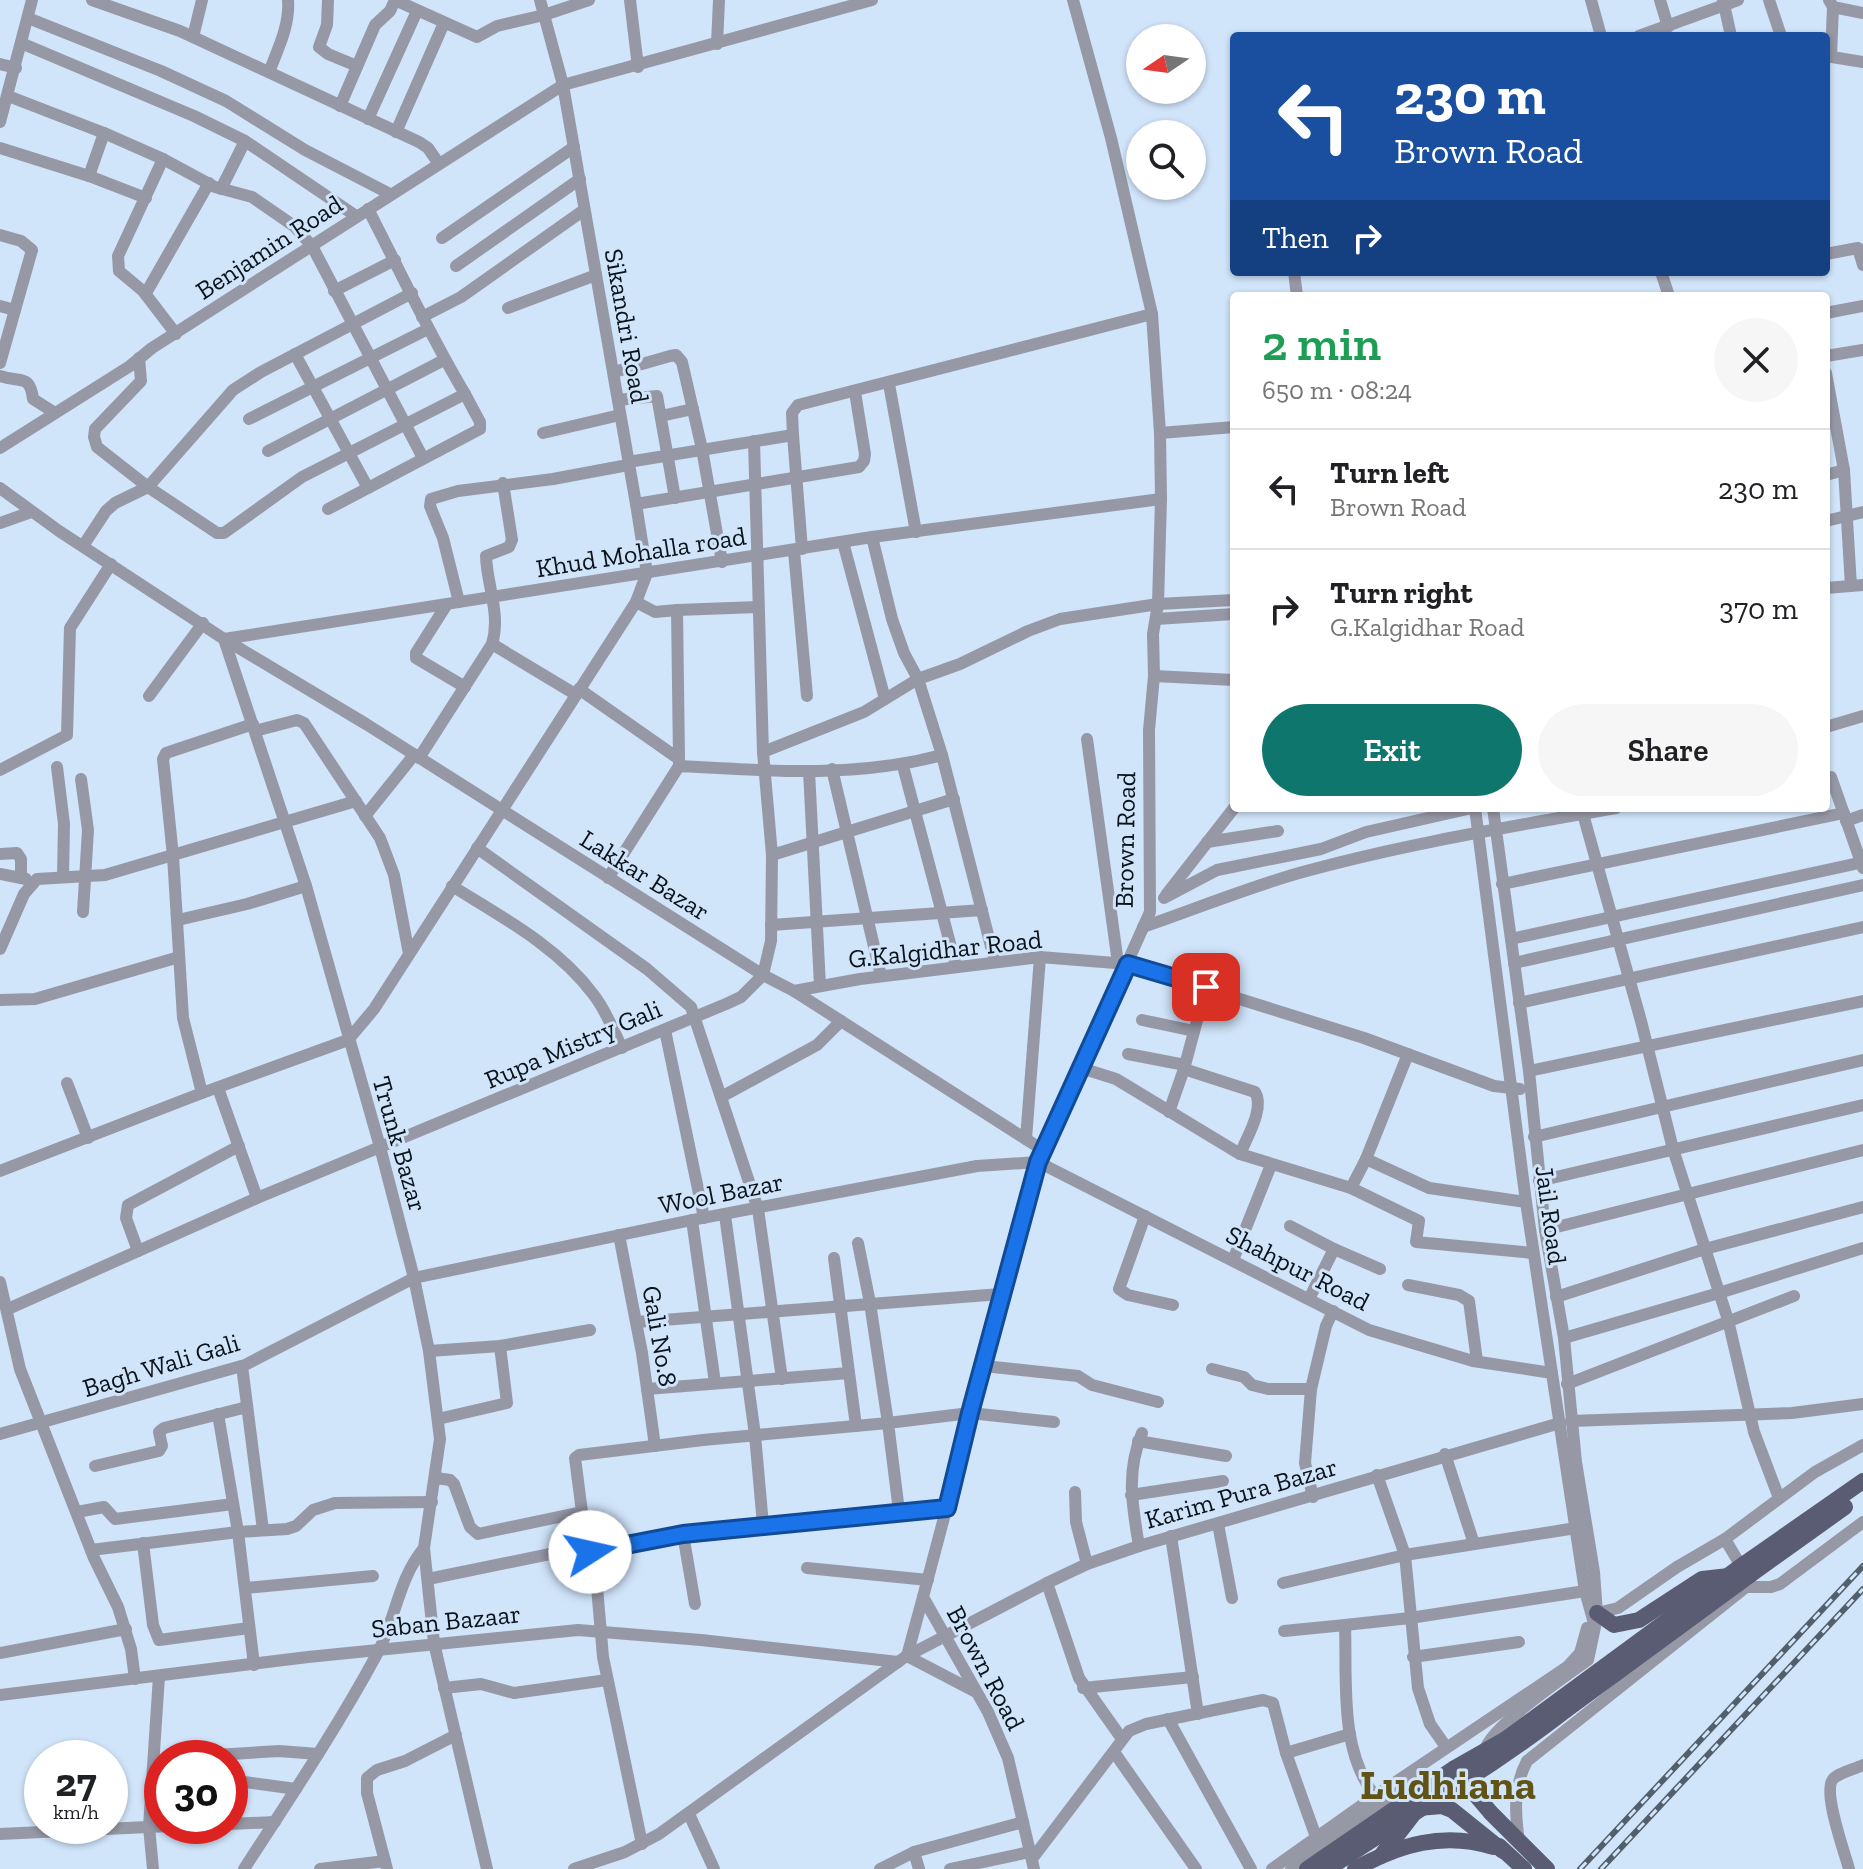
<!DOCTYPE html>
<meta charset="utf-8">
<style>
:root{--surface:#fff;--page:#f6f6f6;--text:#202124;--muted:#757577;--line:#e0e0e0;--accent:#0f766e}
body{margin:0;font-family:"Zilla Slab",serif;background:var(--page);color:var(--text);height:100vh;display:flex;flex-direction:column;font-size:30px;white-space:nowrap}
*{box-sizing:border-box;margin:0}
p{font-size:26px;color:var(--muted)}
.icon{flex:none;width:44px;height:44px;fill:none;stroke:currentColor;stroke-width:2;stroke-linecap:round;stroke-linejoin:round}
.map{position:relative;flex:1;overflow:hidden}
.panel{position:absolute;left:1230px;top:292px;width:600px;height:520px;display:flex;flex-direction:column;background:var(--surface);border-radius:8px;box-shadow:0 2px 6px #0004}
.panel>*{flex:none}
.banner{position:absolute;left:1230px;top:32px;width:600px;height:244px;border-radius:8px;box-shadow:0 2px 6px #0004;background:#1a4fa0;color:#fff;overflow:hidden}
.needle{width:52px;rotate:257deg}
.controls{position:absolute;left:1126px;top:24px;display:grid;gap:16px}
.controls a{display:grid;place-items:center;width:80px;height:80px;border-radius:50%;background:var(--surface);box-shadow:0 2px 6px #0004;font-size:40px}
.speed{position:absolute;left:24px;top:1740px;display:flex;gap:16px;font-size:40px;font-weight:700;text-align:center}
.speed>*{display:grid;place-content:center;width:104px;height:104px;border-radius:50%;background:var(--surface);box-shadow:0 2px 6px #0004;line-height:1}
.speed small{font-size:20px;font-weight:400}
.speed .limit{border:12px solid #d22;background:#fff;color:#111}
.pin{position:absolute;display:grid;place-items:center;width:68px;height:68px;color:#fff;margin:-34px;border-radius:16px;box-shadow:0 4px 12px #0006}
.me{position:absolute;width:88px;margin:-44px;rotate:80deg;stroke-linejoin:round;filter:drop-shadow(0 0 6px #0008)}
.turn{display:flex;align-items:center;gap:28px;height:168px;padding:0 32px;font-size:36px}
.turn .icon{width:104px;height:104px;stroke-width:2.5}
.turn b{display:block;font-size:56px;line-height:68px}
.then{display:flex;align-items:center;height:76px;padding:0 32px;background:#0003;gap:16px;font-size:30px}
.round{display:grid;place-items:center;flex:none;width:84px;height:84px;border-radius:42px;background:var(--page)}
.headline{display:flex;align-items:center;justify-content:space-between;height:136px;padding:0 32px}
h1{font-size:48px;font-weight:600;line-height:60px;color:#1e9e55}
.cta{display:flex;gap:16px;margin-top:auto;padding:16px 32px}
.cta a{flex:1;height:92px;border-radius:48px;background:var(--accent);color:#fff;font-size:32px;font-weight:600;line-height:92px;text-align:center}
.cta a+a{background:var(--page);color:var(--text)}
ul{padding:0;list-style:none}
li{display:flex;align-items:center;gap:24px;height:120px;padding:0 32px;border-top:2px solid var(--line)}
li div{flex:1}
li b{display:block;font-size:30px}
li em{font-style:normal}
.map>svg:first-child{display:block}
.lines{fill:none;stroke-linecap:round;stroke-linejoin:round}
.minor{stroke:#9798a6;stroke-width:12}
.major{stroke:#5a5c74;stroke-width:16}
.rail-casing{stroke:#525f6d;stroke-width:6}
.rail{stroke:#d0e4fa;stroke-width:3;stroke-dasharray:9;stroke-linecap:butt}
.major-bridge{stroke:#5a5c74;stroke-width:16}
.route-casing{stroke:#114b97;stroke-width:20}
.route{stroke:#1a73e8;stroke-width:14}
.labels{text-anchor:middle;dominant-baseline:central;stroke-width:6;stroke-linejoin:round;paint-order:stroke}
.street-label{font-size:26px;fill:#0a131c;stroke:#d0e4fa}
.town-label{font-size:42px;font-weight:bold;fill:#615215;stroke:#d0e4fa}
</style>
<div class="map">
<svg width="1863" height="1869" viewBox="0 0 1863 1869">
<rect width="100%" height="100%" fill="#d0e4fa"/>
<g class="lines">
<g class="minor">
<path d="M92 0 180 31 419 142 428 148 439 164"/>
<path d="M328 0 327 25 319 47 328 54 357 66"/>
<path d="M395 0 477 37 497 26 544 15 589 0"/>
<path d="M630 0 638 67"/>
<path d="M1591 0 1601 36"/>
<path d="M1660 0 1668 27"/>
<path d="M1723 0 1731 36"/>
<path d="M1769 0 1781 36"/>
<path d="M1829 0 1833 7 1863 13"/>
<path d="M28 18 161 71 226 101 305 150 390 194"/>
<path d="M1639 36 1738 0"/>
<path d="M193 37 202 0"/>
<path d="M21 43 194 116 245 141 356 216"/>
<path d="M717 44 719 0"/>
<path d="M1826 56 1863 62"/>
<path d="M1831 56 1833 7"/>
<path d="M0 64 16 68"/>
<path d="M269 72C278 49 290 25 288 0"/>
<path d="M8 96 104 133 163 159 215 187 252 197 294 226 312 246 423 458"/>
<path d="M340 106 375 25 390 11 395 0"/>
<path d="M368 119 417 11"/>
<path d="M0 122 32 0"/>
<path d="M396 132 444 23"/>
<path d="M0 148 89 176 146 198"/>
<path d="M163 159 118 256 119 271 143 291 176 334"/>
<path d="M89 176 104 133"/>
<path d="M221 189 245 141"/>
<path d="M0 235 21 241 32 250 15 310"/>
<path d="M442 238 574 147"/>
<path d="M1826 254 1858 248 1863 265"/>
<path d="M456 266 580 179"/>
<path d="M1294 272 1297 296"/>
<path d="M1661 272 1669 296"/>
<path d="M334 291 395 260"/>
<path d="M146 293 209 183"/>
<path d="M0 306 15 310 0 363"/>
<path d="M508 308 596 275"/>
<path d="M1826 313 1863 306"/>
<path d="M422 317 461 297 584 210"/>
<path d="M295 354 368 488"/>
<path d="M1826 356 1863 350"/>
<path d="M139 358 141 381 95 429 94 437 97 447 148 487 217 533H224L302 477 465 394C429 334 400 271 368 209"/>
<path d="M614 372 670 356 676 355 682 362 702 449 722 562"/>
<path d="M1826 373 1844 470 1851 586"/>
<path d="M0 376C21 383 30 374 33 399L55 413"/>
<path d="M889 384 916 532"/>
<path d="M618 400 657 396 675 498"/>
<path d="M661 416 693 409"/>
<path d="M249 419 428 329"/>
<path d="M543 433 620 415"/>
<path d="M1160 433 1234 427"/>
<path d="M793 435 802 549"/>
<path d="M0 448 130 366 152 348 563 85 872 0"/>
<path d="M268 451 444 360"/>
<path d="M628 462 793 435 792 413 798 405 1152 314"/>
<path d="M1826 475 1844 470"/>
<path d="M0 488 59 531 224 639 366 724 763 975 794 991 1043 1150"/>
<path d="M636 504 859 467 864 461 865 454 855 392"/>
<path d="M328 509 480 429V422L465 394"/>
<path d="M1826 521 1863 512"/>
<path d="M0 523 31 512"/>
<path d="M872 537 892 619 904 653 918 679 942 755 995 962"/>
<path d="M843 542 885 699"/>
<path d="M83 546 106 511 115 503 148 487 233 390 261 372 412 293"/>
<path d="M794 551 807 696"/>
<path d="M1826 588 1863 585"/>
<path d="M459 602 443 538 430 506 431 499 458 491 553 479 628 465"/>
<path d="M447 604 416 653V658L465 687"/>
<path d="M677 610 758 607"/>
<path d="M1156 619 1234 614"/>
<path d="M224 639 306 886 380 1147 414 1278 429 1351 440 1439 424 1548 434 1643 487 1869"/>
<path d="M224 639 872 537 1161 499"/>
<path d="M492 644 575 694"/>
<path d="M1154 676 1234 680"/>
<path d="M579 689 679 759 677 610 655 612 636 602"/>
<path d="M149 696 203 623"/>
<path d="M1826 727 1863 716"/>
<path d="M255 731 297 720 304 723 380 838 394 875 409 954"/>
<path d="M1087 739 1118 963"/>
<path d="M763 752 864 712 918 679 960 664 1028 631 1060 619 1158 604 1234 600"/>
<path d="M419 758 492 644C501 614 487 586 486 556L509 547 512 540 503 483"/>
<path d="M679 766C766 771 857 778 942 755"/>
<path d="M903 766 956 966"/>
<path d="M57 767 64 824 63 877"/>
<path d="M832 769 881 976"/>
<path d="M0 770 67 735 70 628 111 564"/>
<path d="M809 771 820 986"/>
<path d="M1831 777 1863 868"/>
<path d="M81 779 88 830 83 912"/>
<path d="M1475 808 1526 1202 1585 1591 1595 1627 1588 1660C1566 1676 1490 1727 1485 1750"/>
<path d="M1493 808 1529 1071 1545 1230 1564 1338 1576 1462 1594 1572 1597 1613 1618 1608 1677 1567 1725 1539 1815 1472 1863 1445"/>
<path d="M1583 814 1641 1021 1673 1149 1728 1320 1754 1432 1779 1498"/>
<path d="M365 816 414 755"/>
<path d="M1846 821 1863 815"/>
<path d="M1207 842 1278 831"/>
<path d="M477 848 647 969 691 1007 758 1209 782 1379"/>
<path d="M0 854 17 853 21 859V878"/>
<path d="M772 855 954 799"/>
<path d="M0 874 26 879"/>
<path d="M608 878 679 766V761"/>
<path d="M1502 884 1844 813"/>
<path d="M452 886C502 917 558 947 593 994 606 1010 613 1030 622 1048"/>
<path d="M1166 895 1234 808"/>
<path d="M1164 898 1217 870 1321 849 1366 832 1472 808"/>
<path d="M178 920 247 904 306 886"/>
<path d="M771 925 982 910"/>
<path d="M1143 927C1195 909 1247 888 1299 873 1403 844 1509 827 1616 808"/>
<path d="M1511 939 1863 862"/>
<path d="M0 949 24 894 37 879 105 875 356 801"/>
<path d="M1514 963 1863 885"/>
<path d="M794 991 860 979 1040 957 1128 964 1364 1038 1494 1086 1520 1089"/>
<path d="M0 1000 35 999 179 957"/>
<path d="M1519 1003 1863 927"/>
<path d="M1142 1020 1194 1031"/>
<path d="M665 1030 704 1218"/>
<path d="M1128 1054 1185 1065"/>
<path d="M1408 1054 1366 1159 1429 1188 1526 1202"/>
<path d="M1081 1068 1116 1079 1240 1154 1351 1188"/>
<path d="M1184 1069 1255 1092C1265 1108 1247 1137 1240 1154"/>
<path d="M1529 1071 1863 1001"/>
<path d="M67 1083 88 1138"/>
<path d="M218 1088 257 1198"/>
<path d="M202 1093 183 1018 173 856 163 759 166 753 253 724"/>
<path d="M721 1097 817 1045 841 1021"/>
<path d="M1169 1112 1184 1069 1206 987"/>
<path d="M1534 1137 1863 1060"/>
<path d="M1026 1139 1040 957"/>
<path d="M1366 1159 1351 1188 1419 1221 1416 1242 1533 1253"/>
<path d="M0 1171 202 1093 348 1040 374 1009 636 602 647 573 636 504 563 85 540 0"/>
<path d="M1539 1181 1863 1105"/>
<path d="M725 1215 755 1435 763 1525"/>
<path d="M1145 1216 1119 1289 1128 1295 1173 1305"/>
<path d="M692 1220 715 1383"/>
<path d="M1290 1226 1334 1249 1309 1299"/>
<path d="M1545 1230 1863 1150"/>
<path d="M619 1235 642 1353 655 1446"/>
<path d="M1334 1249 1380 1269"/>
<path d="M138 1251 126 1218 128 1205 239 1146"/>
<path d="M834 1258 856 1426"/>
<path d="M1233 1260 1271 1165"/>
<path d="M0 1282 20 1369 94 1558 118 1607 131 1649 135 1679"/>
<path d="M1408 1285 1459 1295 1469 1301 1477 1361"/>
<path d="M1556 1297 1705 1249 1863 1207"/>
<path d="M8 1309 257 1198 726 1004 741 997 763 975 771 941 772 855 763 752 754 441"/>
<path d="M637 1322 1001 1294"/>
<path d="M1564 1338 1719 1293 1863 1248"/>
<path d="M429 1351 500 1346 590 1330"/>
<path d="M242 1366 263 1530"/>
<path d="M984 1366 1078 1376 1092 1385 1158 1402"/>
<path d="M1212 1369 1244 1377 1252 1385 1268 1389H1311L1326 1326 1333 1311"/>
<path d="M1567 1384 1794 1296"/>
<path d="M647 1389 849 1373"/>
<path d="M1311 1389 1305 1463 1313 1497"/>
<path d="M218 1414 238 1532 254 1665"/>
<path d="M438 1419 507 1403 500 1346"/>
<path d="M1571 1421 1792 1413 1863 1404"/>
<path d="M0 1434 245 1365 414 1278 692 1220 977 1166 1038 1162 1369 1330 1473 1361 1552 1373"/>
<path d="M1138 1441 1226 1456"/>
<path d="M1445 1454 1474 1544"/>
<path d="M95 1466 159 1451 162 1446 159 1432 164 1428 247 1407"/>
<path d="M1377 1475 1405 1555 1418 1688 1430 1724 1446 1747"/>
<path d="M436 1478 450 1480 454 1484 470 1527 478 1534 582 1512"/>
<path d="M1075 1492 1076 1522 1087 1564"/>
<path d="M1131 1495 1223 1481"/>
<path d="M899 1511 888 1423 970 1413 1054 1422"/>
<path d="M77 1512 104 1507 115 1519 233 1504"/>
<path d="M1218 1524 1232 1598"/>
<path d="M683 1534 695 1604"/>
<path d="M1171 1536 1198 1714"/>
<path d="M143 1543 153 1625 159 1640 249 1628"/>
<path d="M1139 1546C1132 1505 1126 1472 1142 1433"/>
<path d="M91 1550 238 1532 287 1529 296 1526 313 1510 335 1503 432 1502"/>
<path d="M590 1552 683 1534 947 1508"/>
<path d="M807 1568 928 1580"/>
<path d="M428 1579 589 1546"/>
<path d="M1047 1583 1079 1678 1122 1739"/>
<path d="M1283 1583 1405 1555 1576 1528"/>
<path d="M1746 1587H1771L1780 1584 1863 1522"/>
<path d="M246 1588 373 1576"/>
<path d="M923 1597 907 1656 974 1691"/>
<path d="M1284 1631 1345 1625"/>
<path d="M0 1653 126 1629"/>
<path d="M1413 1657 1519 1642"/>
<path d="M444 1688 481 1684 514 1693 607 1680"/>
<path d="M1083 1688 1193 1677"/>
<path d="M0 1695 308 1657 578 1630 701 1640 898 1662"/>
<path d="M1168 1719 1251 1869"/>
<path d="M1114 1752 1196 1869"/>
<path d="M1286 1753 1350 1734"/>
<path d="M166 1758 279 1751 318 1754"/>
<path d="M230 1780 296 1789"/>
<path d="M1375 1796C1339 1750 1347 1681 1345 1625L1410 1618 1585 1591"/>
<path d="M689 1814 714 1869"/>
<path d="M230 1824 275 1822"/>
<path d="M0 1834 169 1826"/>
<path d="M1519 1842C1515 1813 1513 1788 1527 1761L1746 1587 1748 1578 1725 1539"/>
<path d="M642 1844 603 1657 597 1587 582 1512 575 1458 579 1455 703 1440 888 1423 870 1303 858 1243"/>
<path d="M1032 1859 1129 1731 1146 1724 1263 1700 1273 1703 1286 1753 1316 1837"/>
<path d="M153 1869 149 1827 159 1676"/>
<path d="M244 1869C290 1798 337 1728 377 1654 396 1619 398 1579 424 1548"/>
<path d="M320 1869 385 1861"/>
<path d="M387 1869 367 1793V1778L377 1770 405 1761 456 1735"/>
<path d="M574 1869 625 1852 659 1834 905 1657 1047 1583 1087 1564 1139 1546 1560 1423"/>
<path d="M880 1869 914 1852"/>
<path d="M919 1869 914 1852 1023 1822"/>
<path d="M950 1869 1030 1852"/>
<path d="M1034 1869 1008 1758 988 1712 923 1597 1038 1162 1150 912 1149 730 1154 676 1153 634 1158 604 1161 499 1160 433 1152 314 1111 138 1073 0"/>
<path d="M1272 1869 1375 1796 1567 1667 1580 1653 1587 1628 1593 1627"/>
<path d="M1291 1869 1424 1776"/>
<path d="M1849 1869C1845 1853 1821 1789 1834 1778 1841 1772 1855 1769 1863 1765"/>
</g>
<g class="major">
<path d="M1744 1564 1863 1481"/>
<path d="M1750 1575 1845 1507"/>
<path d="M1597 1613 1614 1625 1639 1620 1702 1579 1729 1576"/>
<path d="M1458 1774 1491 1813 1547 1869"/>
<path d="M1499 1846 1524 1869"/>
<path d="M1381 1856 1418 1808 1442 1806 1452 1810 1503 1851"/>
<path d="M1307 1869 1453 1769 1506 1739"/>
<path d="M1328 1869C1407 1815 1491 1769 1566 1710"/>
<path d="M1355 1869C1399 1845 1443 1831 1493 1847"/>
</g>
<defs>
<g id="rail">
<path d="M1580 1869 1863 1566"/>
<path d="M1601 1869 1863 1589"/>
</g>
</defs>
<use href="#rail" class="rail-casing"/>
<use href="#rail" class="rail"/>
<g class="major-bridge">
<path d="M1566 1710 1750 1575"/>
<path d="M1506 1739 1744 1564"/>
</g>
</g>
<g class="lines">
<defs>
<path id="route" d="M590 1552 683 1534 947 1508 970 1413 1038 1162 1128 964 1206 987"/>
</defs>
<use href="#route" class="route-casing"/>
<use href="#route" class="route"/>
</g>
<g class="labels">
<g class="street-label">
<text transform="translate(269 247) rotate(-33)">Benjamin Road</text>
<text transform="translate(627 326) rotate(80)">Sikandri Road</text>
<text transform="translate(641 552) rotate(-9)">Khud Mohalla road</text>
<text transform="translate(1125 840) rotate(-89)">Brown Road</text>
<text transform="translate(645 875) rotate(32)">Lakkar Bazar</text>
<text transform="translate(945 949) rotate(-6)">G.Kalgidhar Road</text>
<text transform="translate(573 1044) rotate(-23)">Rupa Mistry Gali</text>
<text transform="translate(400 1144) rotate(74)">Trunk Bazar</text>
<text transform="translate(721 1193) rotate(-11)">Wool Bazar</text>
<text transform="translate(1551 1215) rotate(82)">Jail Road</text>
<text transform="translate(1298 1268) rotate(27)">Shahpur Road</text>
<text transform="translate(660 1336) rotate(80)">Gali No.8</text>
<text transform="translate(161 1365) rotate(-17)">Bagh Wali Gali</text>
<text transform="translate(1241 1493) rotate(-16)">Karim Pura Bazar</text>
<text transform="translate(446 1621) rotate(-6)">Saban Bazaar</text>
<text transform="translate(986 1668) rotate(62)">Brown Road</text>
</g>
<g class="town-label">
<text x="1448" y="1784">Ludhiana</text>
</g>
</g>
</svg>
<div class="controls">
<a><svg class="needle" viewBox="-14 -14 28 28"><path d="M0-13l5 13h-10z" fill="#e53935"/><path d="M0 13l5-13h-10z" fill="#757577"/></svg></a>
<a><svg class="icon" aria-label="search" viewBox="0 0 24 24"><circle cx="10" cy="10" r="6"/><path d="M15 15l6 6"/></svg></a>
</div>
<div class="speed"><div>27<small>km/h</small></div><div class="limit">30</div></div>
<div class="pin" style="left:1206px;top:987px;background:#d93025"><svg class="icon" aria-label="arrive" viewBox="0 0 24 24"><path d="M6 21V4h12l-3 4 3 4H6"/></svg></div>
<svg class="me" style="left:590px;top:1552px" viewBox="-20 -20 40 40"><circle r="19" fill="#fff"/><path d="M0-13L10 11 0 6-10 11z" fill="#1a73e8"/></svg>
<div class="banner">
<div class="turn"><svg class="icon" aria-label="left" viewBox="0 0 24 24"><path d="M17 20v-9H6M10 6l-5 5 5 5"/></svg><div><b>230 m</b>Brown Road</div></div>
<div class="then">Then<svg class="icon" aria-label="right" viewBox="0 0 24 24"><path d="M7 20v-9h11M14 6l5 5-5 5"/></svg></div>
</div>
<section class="panel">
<div class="headline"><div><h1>2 min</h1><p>650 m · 08:24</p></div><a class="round"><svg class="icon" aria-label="close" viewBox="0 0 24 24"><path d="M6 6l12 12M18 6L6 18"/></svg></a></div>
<ul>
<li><svg class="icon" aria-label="left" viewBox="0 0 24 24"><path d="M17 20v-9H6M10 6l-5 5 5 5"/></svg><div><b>Turn left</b><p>Brown Road</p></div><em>230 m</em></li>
<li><svg class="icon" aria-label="right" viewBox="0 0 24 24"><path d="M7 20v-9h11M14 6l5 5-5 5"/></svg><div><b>Turn right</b><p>G.Kalgidhar Road</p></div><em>370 m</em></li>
</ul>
<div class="cta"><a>Exit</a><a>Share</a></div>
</section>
</div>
